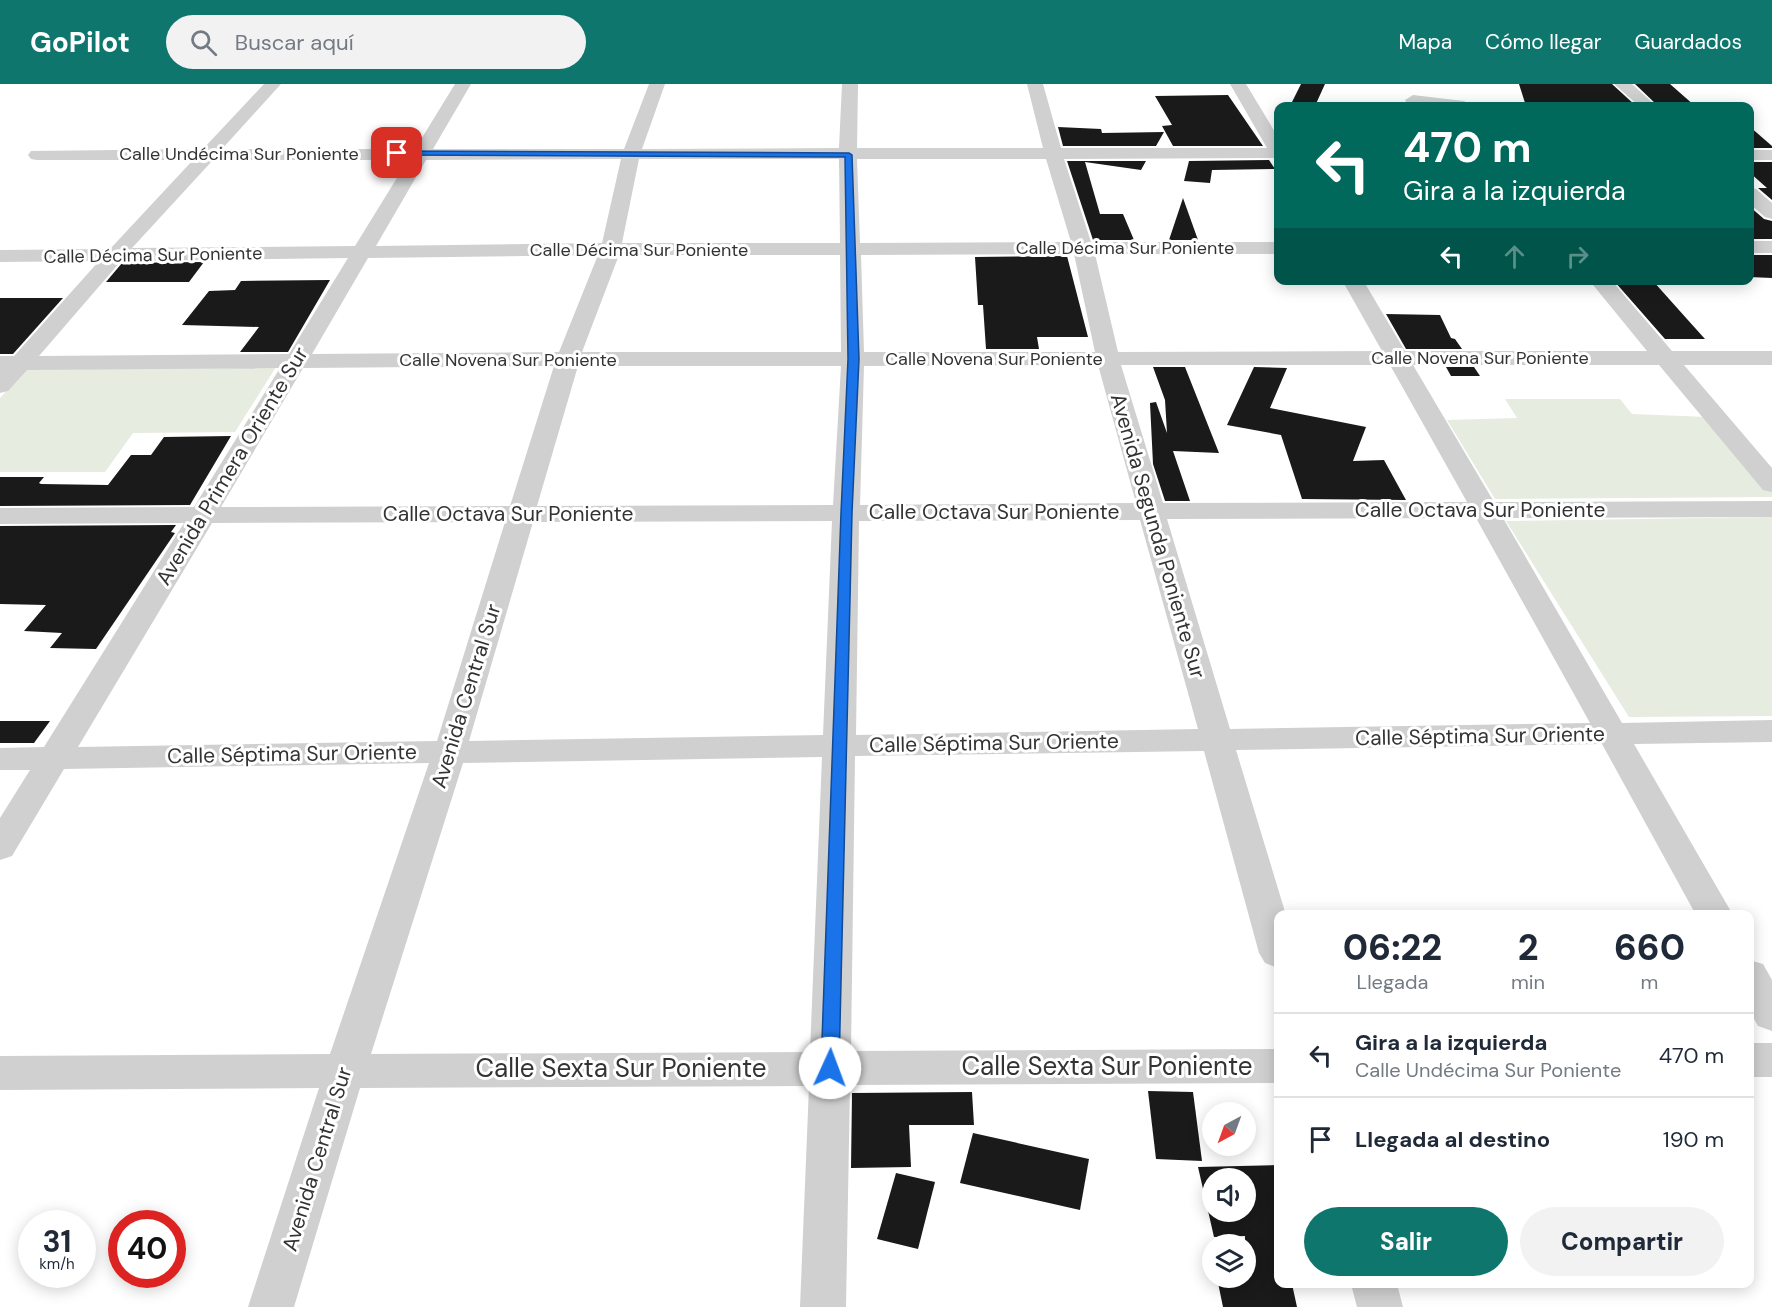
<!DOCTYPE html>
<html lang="es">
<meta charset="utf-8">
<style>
:root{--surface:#fff;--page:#f2f2f3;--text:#1f2937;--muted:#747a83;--line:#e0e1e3;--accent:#0f766e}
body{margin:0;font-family:"DM Sans",sans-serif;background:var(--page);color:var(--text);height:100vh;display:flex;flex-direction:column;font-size:22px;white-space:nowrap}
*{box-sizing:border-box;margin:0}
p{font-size:20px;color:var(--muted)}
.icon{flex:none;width:33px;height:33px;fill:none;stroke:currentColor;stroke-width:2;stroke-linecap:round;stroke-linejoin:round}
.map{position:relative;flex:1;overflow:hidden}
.panel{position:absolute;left:1274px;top:826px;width:480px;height:378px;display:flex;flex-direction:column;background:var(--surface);border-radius:12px;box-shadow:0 3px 15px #0003}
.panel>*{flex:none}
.banner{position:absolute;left:1274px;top:18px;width:480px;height:183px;border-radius:12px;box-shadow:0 3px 15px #0003;background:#00695c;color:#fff;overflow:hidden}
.needle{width:39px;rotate:221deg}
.fabs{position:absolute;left:1202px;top:1018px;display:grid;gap:12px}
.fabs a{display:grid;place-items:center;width:54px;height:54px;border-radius:50%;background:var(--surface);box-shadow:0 3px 15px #0003;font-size:30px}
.speed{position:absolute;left:18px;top:1126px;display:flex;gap:12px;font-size:30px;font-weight:700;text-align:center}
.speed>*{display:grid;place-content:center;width:78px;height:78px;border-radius:50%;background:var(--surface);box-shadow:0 3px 15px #0003;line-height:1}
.speed small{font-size:15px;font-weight:400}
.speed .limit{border:9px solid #d22;background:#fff;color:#111}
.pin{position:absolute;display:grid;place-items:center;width:51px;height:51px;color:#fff;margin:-26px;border-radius:12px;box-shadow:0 3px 9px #0006}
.me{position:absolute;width:66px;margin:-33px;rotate:2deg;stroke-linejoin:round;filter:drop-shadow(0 0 4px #0008)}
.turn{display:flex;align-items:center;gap:21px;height:126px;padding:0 30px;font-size:27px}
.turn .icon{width:78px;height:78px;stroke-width:2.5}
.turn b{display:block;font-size:42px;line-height:51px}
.lanes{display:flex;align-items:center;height:57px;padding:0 30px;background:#0003;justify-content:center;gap:30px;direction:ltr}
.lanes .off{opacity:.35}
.eta{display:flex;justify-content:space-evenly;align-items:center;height:102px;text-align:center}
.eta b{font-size:36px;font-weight:800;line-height:42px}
.primary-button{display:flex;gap:12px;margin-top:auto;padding:12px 30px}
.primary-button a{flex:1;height:69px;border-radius:36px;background:var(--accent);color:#fff;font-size:24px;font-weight:800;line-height:69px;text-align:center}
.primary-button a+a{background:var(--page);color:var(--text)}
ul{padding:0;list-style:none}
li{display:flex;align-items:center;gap:18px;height:84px;padding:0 30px;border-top:2px solid var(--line)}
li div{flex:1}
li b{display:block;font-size:22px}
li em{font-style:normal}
header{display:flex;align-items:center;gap:36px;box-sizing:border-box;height:84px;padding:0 30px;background:var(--accent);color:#fff}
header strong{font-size:28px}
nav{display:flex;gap:33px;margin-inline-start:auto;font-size:21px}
.search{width:420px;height:54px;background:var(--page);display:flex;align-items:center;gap:15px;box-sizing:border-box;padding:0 21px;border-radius:33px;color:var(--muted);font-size:22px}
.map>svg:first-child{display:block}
.green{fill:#e6ecdf}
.building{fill:#1a1a1a;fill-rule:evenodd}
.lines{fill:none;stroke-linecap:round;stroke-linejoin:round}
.minor{fill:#d0d0d0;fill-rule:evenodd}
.route{fill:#1a73e8;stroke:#114b97;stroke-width:1.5}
.labels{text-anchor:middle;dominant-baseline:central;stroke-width:6;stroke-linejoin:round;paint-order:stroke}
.far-street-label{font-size:18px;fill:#333;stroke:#fff}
.street-label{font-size:21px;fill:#333;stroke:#fff}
.near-street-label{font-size:26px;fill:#333;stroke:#fff}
</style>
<header>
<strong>GoPilot</strong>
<div class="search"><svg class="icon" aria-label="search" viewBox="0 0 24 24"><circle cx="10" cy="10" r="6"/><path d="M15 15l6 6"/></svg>Buscar aquí</div>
<nav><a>Mapa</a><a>Cómo llegar</a><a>Guardados</a></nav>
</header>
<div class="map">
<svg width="1772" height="1223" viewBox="0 0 1772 1223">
<rect width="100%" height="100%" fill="#fff"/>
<g class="green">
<path d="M276 283 235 348 133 349 105 388H0V314L27 284Z"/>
<path d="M1505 315H1620L1632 330 1707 333 1772 408V413L1495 415 1447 336 1517 334Z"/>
<path d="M1772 433V632L1629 633 1506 437Z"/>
</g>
<g class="building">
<path d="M1301 0H1325L1315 22H1290Z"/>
<path d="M1519 0H1612L1636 22H1526Z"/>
<path d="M1635 0H1670L1695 22H1658Z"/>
<path d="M1228 11 1263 62H1173L1162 42 1172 41 1155 12Z"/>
<path d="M1749 42 1772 62V64H1749Z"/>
<path d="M1058 43 1101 45 1102 49 1164 48 1156 62H1063Z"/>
<path d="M1269 76 1275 85 1212 86 1210 99 1184 97 1189 77Z"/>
<path d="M1067 77H1146L1141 86 1085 78 1100 130H1123L1134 156H1093Z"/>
<path d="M1749 78H1772V116L1758 104H1767L1749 88Z"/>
<path d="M1183 114 1198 156H1169Z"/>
<path d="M1749 122 1764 135 1772 137V155H1749Z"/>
<path d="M1749 171H1772V194L1749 193Z"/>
<path d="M1067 172 1088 253H1037L1039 265H986L983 221H978L975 173Z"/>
<path d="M204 178 189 198H106L122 179Z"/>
<path d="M330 196 288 268H240L259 243 182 241 209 207 235 206 241 197Z"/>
<path d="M1653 197 1687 235 1705 255H1665L1615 198Z"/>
<path d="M0 214H63L13 270H0Z"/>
<path d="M1386 230 1440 231 1451 254 1455 255 1462 265H1406Z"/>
<path d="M1153 283H1185L1219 369 1173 367 1190 417H1165L1153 380 1150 319 1156 318 1167 349 1165 316Z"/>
<path d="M1254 283 1287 284 1270 324 1366 343 1353 377 1384 376 1406 416 1302 415 1281 351 1227 341Z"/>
<path d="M1446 283H1474L1480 292H1451Z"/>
<path d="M231 352 190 421 0 422V393H44L39 399 41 400 108 401 131 371H151L164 353Z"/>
<path d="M176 441 171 448 175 449 96 565 50 564 62 549 24 547 46 521 0 520V442Z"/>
<path d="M0 637H50L34 659H0Z"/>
<path d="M1148 1007 1193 1008 1202 1077 1156 1075Z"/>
<path d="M972 1008 974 1041H909L911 1083 851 1084 852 1009Z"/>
<path d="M973 1049 1089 1075 1080 1126 960 1099Z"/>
<path d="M1278 1081V1200H1292L1297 1223H1223L1217 1194H1245V1152L1214 1153 1198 1083ZM1212 1095H1245V1128H1212Z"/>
<path d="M896 1089 935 1098 918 1165 877 1155Z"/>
</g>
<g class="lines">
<g class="minor">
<path d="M264 0H281L222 65H415L455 0H471L433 65H624L649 0H665L642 65 839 64 842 0H858L857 64H1043L1027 0H1043L1061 64H1267L1230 0H1246L1278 53V74L1064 75 1091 158H1278V170H1095L1118 268 1382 267 1342 196H1363L1405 267H1647L1589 196H1611L1672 267H1772V281H1684L1772 384V408L1763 406 1659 281H1413L1494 418 1772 417V433L1503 434 1622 639 1772 636V658L1634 660 1733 831H1696L1602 660 1236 666 1286 831H1278V884L1265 879 1259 869 1204 667 855 672 851 967 1278 965V999L850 1001 846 1223H800L809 1002 360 1004 294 1223H248L319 1004 0 1006V972L330 970 429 679 64 685 12 772 0 776V734L30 686H0V664L44 663 184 439 0 440V424L194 423 280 284 27 286 8 307 0 309V272H14L99 177 0 178V166L110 165 193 76H37L31 75 28 71 31 67 203 65ZM621 75 602 159 376 162 426 76ZM639 75H839L840 159H622ZM857 75H1046L1071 158 860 159ZM213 76H408L355 162 132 164ZM1074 170 1095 268H864L861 171ZM598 171 559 268 312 270 368 174ZM619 171H840L841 268H582ZM348 174 289 270 39 272 121 177ZM1098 281 1136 419 860 421 864 282ZM1121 281H1390L1467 418 1163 419ZM554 282 510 422 221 423 303 284ZM578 282H841L833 421 537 422ZM1476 434 1590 639 1230 645 1167 435ZM1140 436 1198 645 856 651 859 437ZM832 437 823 651 469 657 533 438ZM505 438 437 657 78 663 212 439ZM822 673 810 968 371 970 463 679Z"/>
<path d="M1614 0H1632L1656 22H1639Z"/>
<path d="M1413 11 1464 17 1472 22H1426L1407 20 1405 16Z"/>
<rect x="1749" y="66" width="23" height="10"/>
<path d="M1749 103 1756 105 1772 119V135L1765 133 1749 119Z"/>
<rect x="1749" y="157" width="23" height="12"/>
<path d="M1749 876 1763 880 1772 896V947L1758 942 1749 926Z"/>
<rect x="1749" y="959" width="23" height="34"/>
<path d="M1351 1200H1397L1403 1223H1357Z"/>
</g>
</g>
<path class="route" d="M397 67 849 69 852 71 859 275 852 429 839 984 836 989 830 991 824 989 821 984 841 429 848 275 845 73 395 71 393 69Z"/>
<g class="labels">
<g class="far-street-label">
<text x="239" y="70">Calle Undécima Sur Poniente</text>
<text x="1125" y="164">Calle Décima Sur Poniente</text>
<text x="639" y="166">Calle Décima Sur Poniente</text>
<text transform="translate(153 171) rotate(-1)">Calle Décima Sur Poniente</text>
<text x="1480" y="274">Calle Novena Sur Poniente</text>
<text x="994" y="275">Calle Novena Sur Poniente</text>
<text x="508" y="276">Calle Novena Sur Poniente</text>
</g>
<g class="street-label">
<text transform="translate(232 382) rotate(-59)">Avenida Primera Oriente Sur</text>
<text x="1480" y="426">Calle Octava Sur Poniente</text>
<text x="994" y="428">Calle Octava Sur Poniente</text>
<text x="508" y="430">Calle Octava Sur Poniente</text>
<text transform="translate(1158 452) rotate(74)">Avenida Segunda Poniente Sur</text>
<text transform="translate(466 612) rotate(-73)">Avenida Central Sur</text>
<text transform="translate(1480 652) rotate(-1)">Calle Séptima Sur Oriente</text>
<text transform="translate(994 659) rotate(-1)">Calle Séptima Sur Oriente</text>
<text transform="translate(292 670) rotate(-1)">Calle Séptima Sur Oriente</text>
<text transform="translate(317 1075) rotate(-73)">Avenida Central Sur</text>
</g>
<g class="near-street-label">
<text x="1107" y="982">Calle Sexta Sur Poniente</text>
<text x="621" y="984">Calle Sexta Sur Poniente</text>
</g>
</g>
</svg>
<div class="fabs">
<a><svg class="needle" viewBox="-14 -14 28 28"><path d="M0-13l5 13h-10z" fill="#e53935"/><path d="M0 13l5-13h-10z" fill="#747a83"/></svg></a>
<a><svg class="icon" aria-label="sound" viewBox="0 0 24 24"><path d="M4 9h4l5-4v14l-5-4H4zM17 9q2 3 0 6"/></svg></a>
<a><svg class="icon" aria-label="layers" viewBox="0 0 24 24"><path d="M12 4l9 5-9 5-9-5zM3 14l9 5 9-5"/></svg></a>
</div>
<div class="speed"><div>31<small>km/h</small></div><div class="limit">40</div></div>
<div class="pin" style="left:397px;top:69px;background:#d93025"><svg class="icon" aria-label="arrive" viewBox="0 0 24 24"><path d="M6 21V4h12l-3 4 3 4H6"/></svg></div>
<svg class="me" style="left:830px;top:984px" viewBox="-20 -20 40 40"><circle r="19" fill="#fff"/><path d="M0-13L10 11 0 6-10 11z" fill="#1a73e8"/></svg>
<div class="banner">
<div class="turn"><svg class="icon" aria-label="left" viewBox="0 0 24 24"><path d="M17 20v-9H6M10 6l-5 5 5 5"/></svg><div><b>470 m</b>Gira a la izquierda</div></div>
<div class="lanes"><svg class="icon" aria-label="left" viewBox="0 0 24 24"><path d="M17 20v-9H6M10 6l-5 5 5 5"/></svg><svg class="icon off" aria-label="ahead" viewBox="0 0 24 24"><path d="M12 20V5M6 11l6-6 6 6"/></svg><svg class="icon off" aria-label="right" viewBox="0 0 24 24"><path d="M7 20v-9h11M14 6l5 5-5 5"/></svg></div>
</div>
<section class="panel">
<div class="eta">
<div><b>06:22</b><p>Llegada</p></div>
<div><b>2</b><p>min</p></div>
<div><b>660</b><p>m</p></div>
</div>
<ul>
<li><svg class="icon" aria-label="left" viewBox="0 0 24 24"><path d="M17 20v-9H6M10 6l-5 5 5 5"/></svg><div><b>Gira a la izquierda</b><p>Calle Undécima Sur Poniente</p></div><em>470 m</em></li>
<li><svg class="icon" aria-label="arrive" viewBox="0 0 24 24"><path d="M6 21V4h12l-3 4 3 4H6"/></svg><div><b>Llegada al destino</b></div><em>190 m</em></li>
</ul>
<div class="primary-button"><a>Salir</a><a>Compartir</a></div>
</section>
</div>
